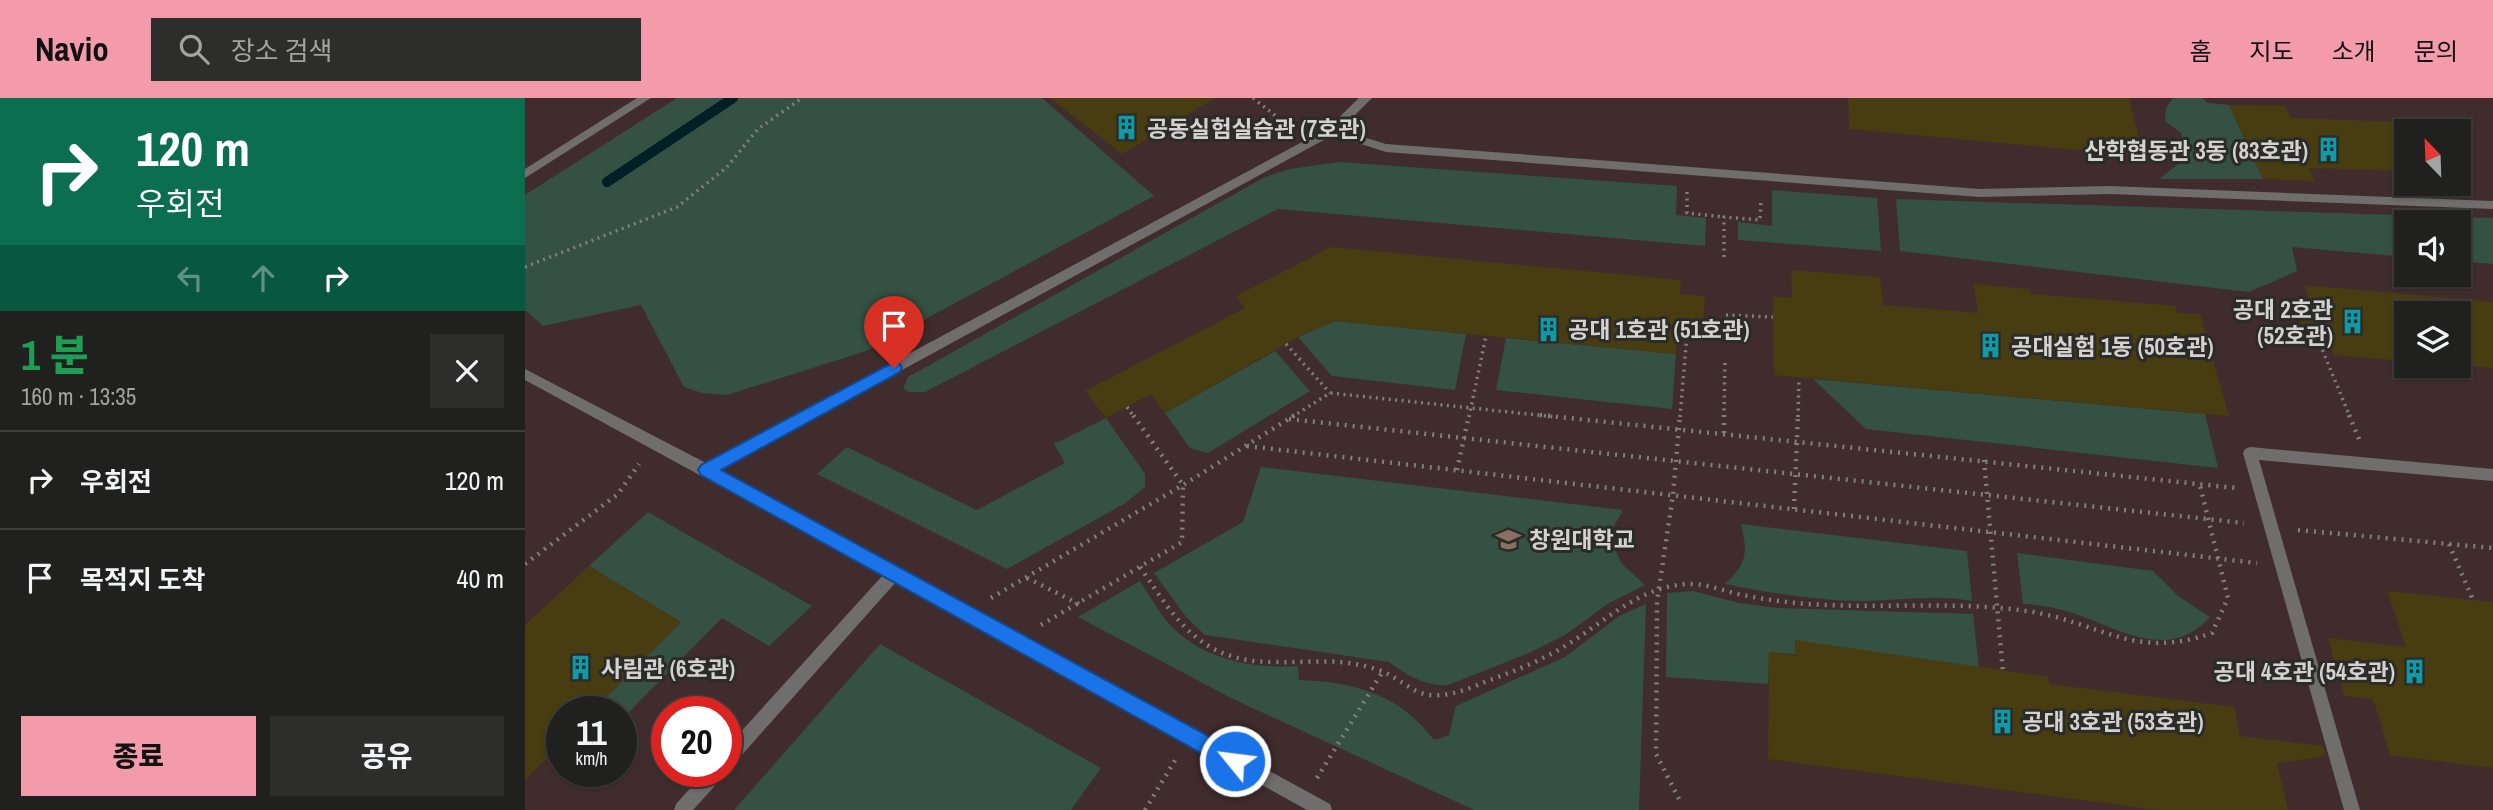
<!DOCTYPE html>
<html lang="ko">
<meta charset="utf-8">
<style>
:root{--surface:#20201e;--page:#2d2d2b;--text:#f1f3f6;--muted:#a2a3a4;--line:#3d3e3c;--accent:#f39aab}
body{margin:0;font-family:"Archivo Narrow","Noto Sans KR",sans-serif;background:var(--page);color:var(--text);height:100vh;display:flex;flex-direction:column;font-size:26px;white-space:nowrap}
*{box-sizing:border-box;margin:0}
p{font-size:23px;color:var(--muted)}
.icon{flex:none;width:38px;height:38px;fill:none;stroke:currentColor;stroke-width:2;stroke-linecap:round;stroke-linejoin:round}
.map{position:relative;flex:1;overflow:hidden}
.details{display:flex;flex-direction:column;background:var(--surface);width:525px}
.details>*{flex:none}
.top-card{background:#0b6e4f;color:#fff;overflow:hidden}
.needle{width:46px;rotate:337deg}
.buttons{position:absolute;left:1869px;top:21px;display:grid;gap:14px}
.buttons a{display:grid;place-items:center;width:77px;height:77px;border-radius:0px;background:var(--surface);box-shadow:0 2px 5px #0004,0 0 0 2px var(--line);font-size:35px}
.speed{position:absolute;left:21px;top:598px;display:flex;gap:14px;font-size:35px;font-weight:700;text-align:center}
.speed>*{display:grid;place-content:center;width:91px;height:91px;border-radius:50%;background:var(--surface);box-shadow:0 2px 5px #0004,0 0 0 2px var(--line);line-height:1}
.speed small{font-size:18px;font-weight:400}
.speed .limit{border:10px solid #d22;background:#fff;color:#111}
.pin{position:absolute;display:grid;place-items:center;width:60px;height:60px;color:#fff;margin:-72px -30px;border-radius:50% 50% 50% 0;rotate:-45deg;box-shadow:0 0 7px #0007}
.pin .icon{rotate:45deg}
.me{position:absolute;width:77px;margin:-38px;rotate:299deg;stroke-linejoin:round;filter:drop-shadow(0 0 5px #0008)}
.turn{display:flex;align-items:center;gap:24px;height:147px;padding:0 21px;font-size:32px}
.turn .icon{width:91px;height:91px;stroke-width:2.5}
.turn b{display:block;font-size:49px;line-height:60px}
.lanes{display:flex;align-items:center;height:66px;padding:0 21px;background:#0003;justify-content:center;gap:35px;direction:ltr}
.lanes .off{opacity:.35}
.round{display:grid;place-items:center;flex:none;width:74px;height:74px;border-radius:0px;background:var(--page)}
.summary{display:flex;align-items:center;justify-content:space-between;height:119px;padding:0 21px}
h1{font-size:42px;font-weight:800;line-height:52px;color:#1e9e55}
.action{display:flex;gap:14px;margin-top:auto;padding:14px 21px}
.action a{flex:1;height:80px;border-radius:0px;background:var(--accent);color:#111;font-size:28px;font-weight:800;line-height:80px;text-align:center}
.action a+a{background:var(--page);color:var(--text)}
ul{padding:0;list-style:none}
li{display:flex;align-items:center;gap:21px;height:98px;padding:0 21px;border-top:2px solid var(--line)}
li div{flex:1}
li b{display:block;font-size:26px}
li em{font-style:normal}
header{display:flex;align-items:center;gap:42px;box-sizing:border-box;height:98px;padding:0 35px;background:var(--accent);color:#111}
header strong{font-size:33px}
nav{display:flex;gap:38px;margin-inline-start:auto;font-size:24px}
.search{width:490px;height:63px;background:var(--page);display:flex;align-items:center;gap:18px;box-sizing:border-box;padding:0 24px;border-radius:0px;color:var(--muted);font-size:26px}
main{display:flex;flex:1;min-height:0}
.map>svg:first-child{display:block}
.education{fill:#402c2d;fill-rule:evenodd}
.green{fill:#345143}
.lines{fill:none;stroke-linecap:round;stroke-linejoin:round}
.stream{stroke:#012026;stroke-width:10}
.building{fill:#473d10}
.path-far1{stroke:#80807d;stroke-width:3.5;stroke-dasharray:2 4.5;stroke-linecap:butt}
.path{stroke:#80807d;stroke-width:4.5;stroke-dasharray:2 6;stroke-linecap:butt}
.service{fill:#6f6e6c;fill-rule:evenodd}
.route{fill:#1a73e8;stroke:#114b97;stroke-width:2}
.labels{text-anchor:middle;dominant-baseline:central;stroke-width:6;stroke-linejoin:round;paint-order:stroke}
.poi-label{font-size:23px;font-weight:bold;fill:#d3d2d0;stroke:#2b2b28;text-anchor:start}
</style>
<header>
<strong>Navio</strong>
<div class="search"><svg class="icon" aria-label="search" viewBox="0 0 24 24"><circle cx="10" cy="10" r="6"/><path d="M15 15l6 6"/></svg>장소 검색</div>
<nav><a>홈</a><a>지도</a><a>소개</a><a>문의</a></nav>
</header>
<main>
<section class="details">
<div class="top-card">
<div class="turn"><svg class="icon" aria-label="right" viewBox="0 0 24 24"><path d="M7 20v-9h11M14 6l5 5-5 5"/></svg><div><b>120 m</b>우회전</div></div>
<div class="lanes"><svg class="icon off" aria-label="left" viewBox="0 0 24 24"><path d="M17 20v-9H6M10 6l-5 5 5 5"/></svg><svg class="icon off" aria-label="ahead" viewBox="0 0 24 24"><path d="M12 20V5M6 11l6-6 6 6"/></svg><svg class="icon" aria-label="right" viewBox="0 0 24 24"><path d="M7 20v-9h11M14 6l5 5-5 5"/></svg></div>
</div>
<div class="summary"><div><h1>1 분</h1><p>160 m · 13:35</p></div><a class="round"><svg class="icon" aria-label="close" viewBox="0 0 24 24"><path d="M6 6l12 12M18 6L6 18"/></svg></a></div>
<ul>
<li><svg class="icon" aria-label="right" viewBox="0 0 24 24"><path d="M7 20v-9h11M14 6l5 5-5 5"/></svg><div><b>우회전</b></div><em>120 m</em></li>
<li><svg class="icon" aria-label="arrive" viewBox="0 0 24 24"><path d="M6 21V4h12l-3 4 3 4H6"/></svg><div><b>목적지 도착</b></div><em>40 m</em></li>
</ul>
<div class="action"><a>종료</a><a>공유</a></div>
</section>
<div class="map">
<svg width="1968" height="712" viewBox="0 0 1968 712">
<rect width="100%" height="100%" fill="#2b2b28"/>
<path class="education" d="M0 0H1968V712H0ZM1881 33H1934V86H1881ZM1881 124H1934V177H1881ZM1881 215H1934V268H1881ZM37 614H96V674H37ZM142 614H201V674H142Z"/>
<g class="green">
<path d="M152 0H517L629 98 341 253 202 297 177 295 159 289 116 207 18 228 0 212V97Z"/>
<path d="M1648 0H1678L1682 5 1704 7 1738 81H1634L1661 60 1656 35 1640 23 1641 10Z"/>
<path d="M814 64 1152 88 1151 117 1181 120 1180 148 753 111 400 294H384L378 290 383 279 740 79 765 71Z"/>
<path d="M1247 92 1352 100 1356 153 1213 142V124L1247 128Z"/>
<path d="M1371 101 1968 120V166L1934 163V124H1881V159L1767 149 1772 173 1724 194 1375 153Z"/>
<path d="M810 223 941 236 930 292 807 278 773 239Z"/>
<path d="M981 240 1151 256 1147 311 971 292Z"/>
<path d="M750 253 785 293 683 355 665 350 640 315Z"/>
<path d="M1288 281 1680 316 1693 370 1341 331Z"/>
<path d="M581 320 620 376V389L599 406 482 471 292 376 322 349 452 412 540 365 529 346Z"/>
<path d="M736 369 1098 412 1089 428 1085 443 1097 466 1120 487 1084 505 1040 537 1004 555 923 587C902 589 881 577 864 564L680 537 662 520 629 475 718 424Z"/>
<path d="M123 414 287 508 244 548 197 520 96 622V614L68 613 156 524 64 468Z"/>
<path d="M1216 426 1442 453 1447 503C1411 496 1376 502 1339 503 1291 503 1246 495 1200 486 1222 465 1223 456 1216 426Z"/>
<path d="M1492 455 1628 473 1653 498 1685 519C1645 564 1596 532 1551 516 1534 510 1516 507 1498 506Z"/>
<path d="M615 483C625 498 634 515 646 528 679 562 728 571 773 568L774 582C830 584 874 596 909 642L924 637 931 608 1040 559 1094 518 1121 506 1114 712H949L706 600 553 519Z"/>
<path d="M1168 493 1214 505 1252 510 1448 516 1454 571 1244 554 1243 586 1141 579 1142 495Z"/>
<path d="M355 546 576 670 546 712H209Z"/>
</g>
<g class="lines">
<path class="stream" d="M82 84 208 0"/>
</g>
<g class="building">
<path d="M525 0H690L597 56Z"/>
<path d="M1323 0H1604L1618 58 1324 31Z"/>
<path d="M1704 7 1760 8 1766 20 1908 25 1913 33H1881V73L1784 70 1790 83 1738 81Z"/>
<path d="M806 149 1156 182 1155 196 1180 198 1178 226 1153 223 1151 256 809 223 773 239 640 315 626 296 581 320 560 293 720 210 711 198Z"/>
<path d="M1266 172 1355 179 1358 207 1453 215 1449 186 1505 191 1506 196 1651 208 1652 215 1675 216 1704 318 1249 277 1248 199 1267 200Z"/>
<path d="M1779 187 1968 204V270L1934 267V215H1881V263L1809 257 1800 235 1779 233 1768 202 1785 203Z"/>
<path d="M64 468 156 524 67 614H37V645L0 682V527Z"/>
<path d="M1862 493 1968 504V670L1865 657 1848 601 1819 598 1803 540 1881 549Z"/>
<path d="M1270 542 1524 579V586L1709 609 1715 638 1798 648 1801 658 1752 665 1763 712H1633L1243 661 1244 554 1270 557Z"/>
</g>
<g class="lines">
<g class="path-far1">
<path d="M728 0 766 30"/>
<path d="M1162 94V115L1199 119"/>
<path d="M1199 159V119L1235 122 1236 102"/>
<path d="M0 169 152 109 201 70 233 31 277 0"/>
<path d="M1201 217 1248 219"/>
<path d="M1790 234 1825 319"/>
<path d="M761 246 805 295"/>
<path d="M602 309 609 319"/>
<path d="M767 319 805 295 1031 319"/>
<path d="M944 319 961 238"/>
<path d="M1155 319 1163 224"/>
<path d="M1199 319 1200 263"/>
<path d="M1273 319 1274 280"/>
</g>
<g class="path">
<path d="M1015 317 1711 390"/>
<path d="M1824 317 1834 341"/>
<path d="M764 321 1719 425"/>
<path d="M1199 335V317"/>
<path d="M722 348 1732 465"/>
<path d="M1459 362 1478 574"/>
<path d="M932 372 944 317"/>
<path d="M1269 411 1273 317"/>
<path d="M1773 432 1968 450"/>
<path d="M1924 446 1948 502"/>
<path d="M0 466 93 396 114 366"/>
<path d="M615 469C652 523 675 564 749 564 777 565 803 561 830 566 841 568 853 571 863 576 877 583 889 595 904 597 924 599 943 591 960 584 986 574 1011 565 1035 551 1077 527 1111 489 1162 486 1179 485 1196 492 1213 496 1232 500 1251 503 1270 505 1347 512 1425 502 1502 513 1576 524 1608 563 1687 535L1703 500 1674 384"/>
<path d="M502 480 554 506"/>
<path d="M466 500 658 387 770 317"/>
<path d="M516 527 657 444 658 387 608 317"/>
<path d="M792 680 858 573"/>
<path d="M1154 701 1131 656 1132 503 1148 397 1155 317"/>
<path d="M620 712 652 659"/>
</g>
<g class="service">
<path d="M112 0H126L0 80V71Z"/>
<path d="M834 0H847L815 32 861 46 1455 91 1585 88 1968 103V111L1585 96 1455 99 861 54 808 37 194 372 805 706 807 712H782L371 484 207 668 201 670V650L358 477 0 282V271L181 365 803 30Z"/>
<path d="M1725 349 1968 371V383L1734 362 1835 712H1819L1718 355 1720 351Z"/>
<path d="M180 674H199L197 680 168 712H149L151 706Z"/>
</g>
</g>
<path class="route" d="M369 264 375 266 377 270 375 274 196 372 716 656 719 663 716 670 710 672 703 670 176 377 173 372 176 367Z"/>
<defs>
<symbol id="building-bare" viewBox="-9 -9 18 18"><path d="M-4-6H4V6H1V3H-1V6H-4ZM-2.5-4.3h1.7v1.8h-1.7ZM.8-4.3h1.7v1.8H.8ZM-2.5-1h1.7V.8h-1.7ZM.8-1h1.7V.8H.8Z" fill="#0f9aa8" stroke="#2b2b28" stroke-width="2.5" paint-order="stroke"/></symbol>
<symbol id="university-bare" viewBox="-9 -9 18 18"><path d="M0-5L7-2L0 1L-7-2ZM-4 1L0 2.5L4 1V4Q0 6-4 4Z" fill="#8d6e63" stroke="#2b2b28" stroke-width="2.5" paint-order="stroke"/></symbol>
</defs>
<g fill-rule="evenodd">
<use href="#building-bare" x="584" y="12" width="35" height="35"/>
<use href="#building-bare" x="1786" y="34" width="35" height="35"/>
<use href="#building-bare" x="1810" y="206" width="35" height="35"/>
<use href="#building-bare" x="1006" y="214" width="35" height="35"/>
<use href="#building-bare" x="1448" y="230" width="35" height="35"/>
<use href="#university-bare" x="966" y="424" width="35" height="35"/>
<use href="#building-bare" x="38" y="552" width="35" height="35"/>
<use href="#building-bare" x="1872" y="556" width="35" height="35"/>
<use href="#building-bare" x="1460" y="606" width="35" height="35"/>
</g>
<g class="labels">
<g class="poi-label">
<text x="622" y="30">공동실험실습관 (7호관)</text>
<text x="1783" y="52" text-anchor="end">산학협동관 3동 (83호관)</text>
<text x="1808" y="211" text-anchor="end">공대 2호관<tspan x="1808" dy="26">(52호관)</tspan></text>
<text x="1043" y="231">공대 1호관 (51호관)</text>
<text x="1486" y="248">공대실험 1동 (50호관)</text>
<text x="1004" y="441">창원대학교</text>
<text x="76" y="570">사림관 (6호관)</text>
<text x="1870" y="573" text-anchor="end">공대 4호관 (54호관)</text>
<text x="1497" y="623">공대 3호관 (53호관)</text>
</g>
</g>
</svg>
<div class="buttons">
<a><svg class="needle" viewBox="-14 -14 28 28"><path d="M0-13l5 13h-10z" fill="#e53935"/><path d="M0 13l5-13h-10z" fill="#a2a3a4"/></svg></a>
<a><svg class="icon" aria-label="sound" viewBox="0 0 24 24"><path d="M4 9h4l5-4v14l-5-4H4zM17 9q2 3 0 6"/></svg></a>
<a><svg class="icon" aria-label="layers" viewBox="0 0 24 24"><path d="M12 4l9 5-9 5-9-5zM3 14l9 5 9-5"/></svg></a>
</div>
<div class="speed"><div>11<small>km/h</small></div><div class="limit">20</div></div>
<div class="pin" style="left:369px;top:270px;background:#d93025"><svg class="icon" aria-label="arrive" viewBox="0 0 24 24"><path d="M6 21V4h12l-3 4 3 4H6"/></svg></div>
<svg class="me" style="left:710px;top:663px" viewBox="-20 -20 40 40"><circle r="17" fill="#1a73e8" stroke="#fff" stroke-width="3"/><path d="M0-11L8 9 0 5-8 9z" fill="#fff"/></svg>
</div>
</main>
